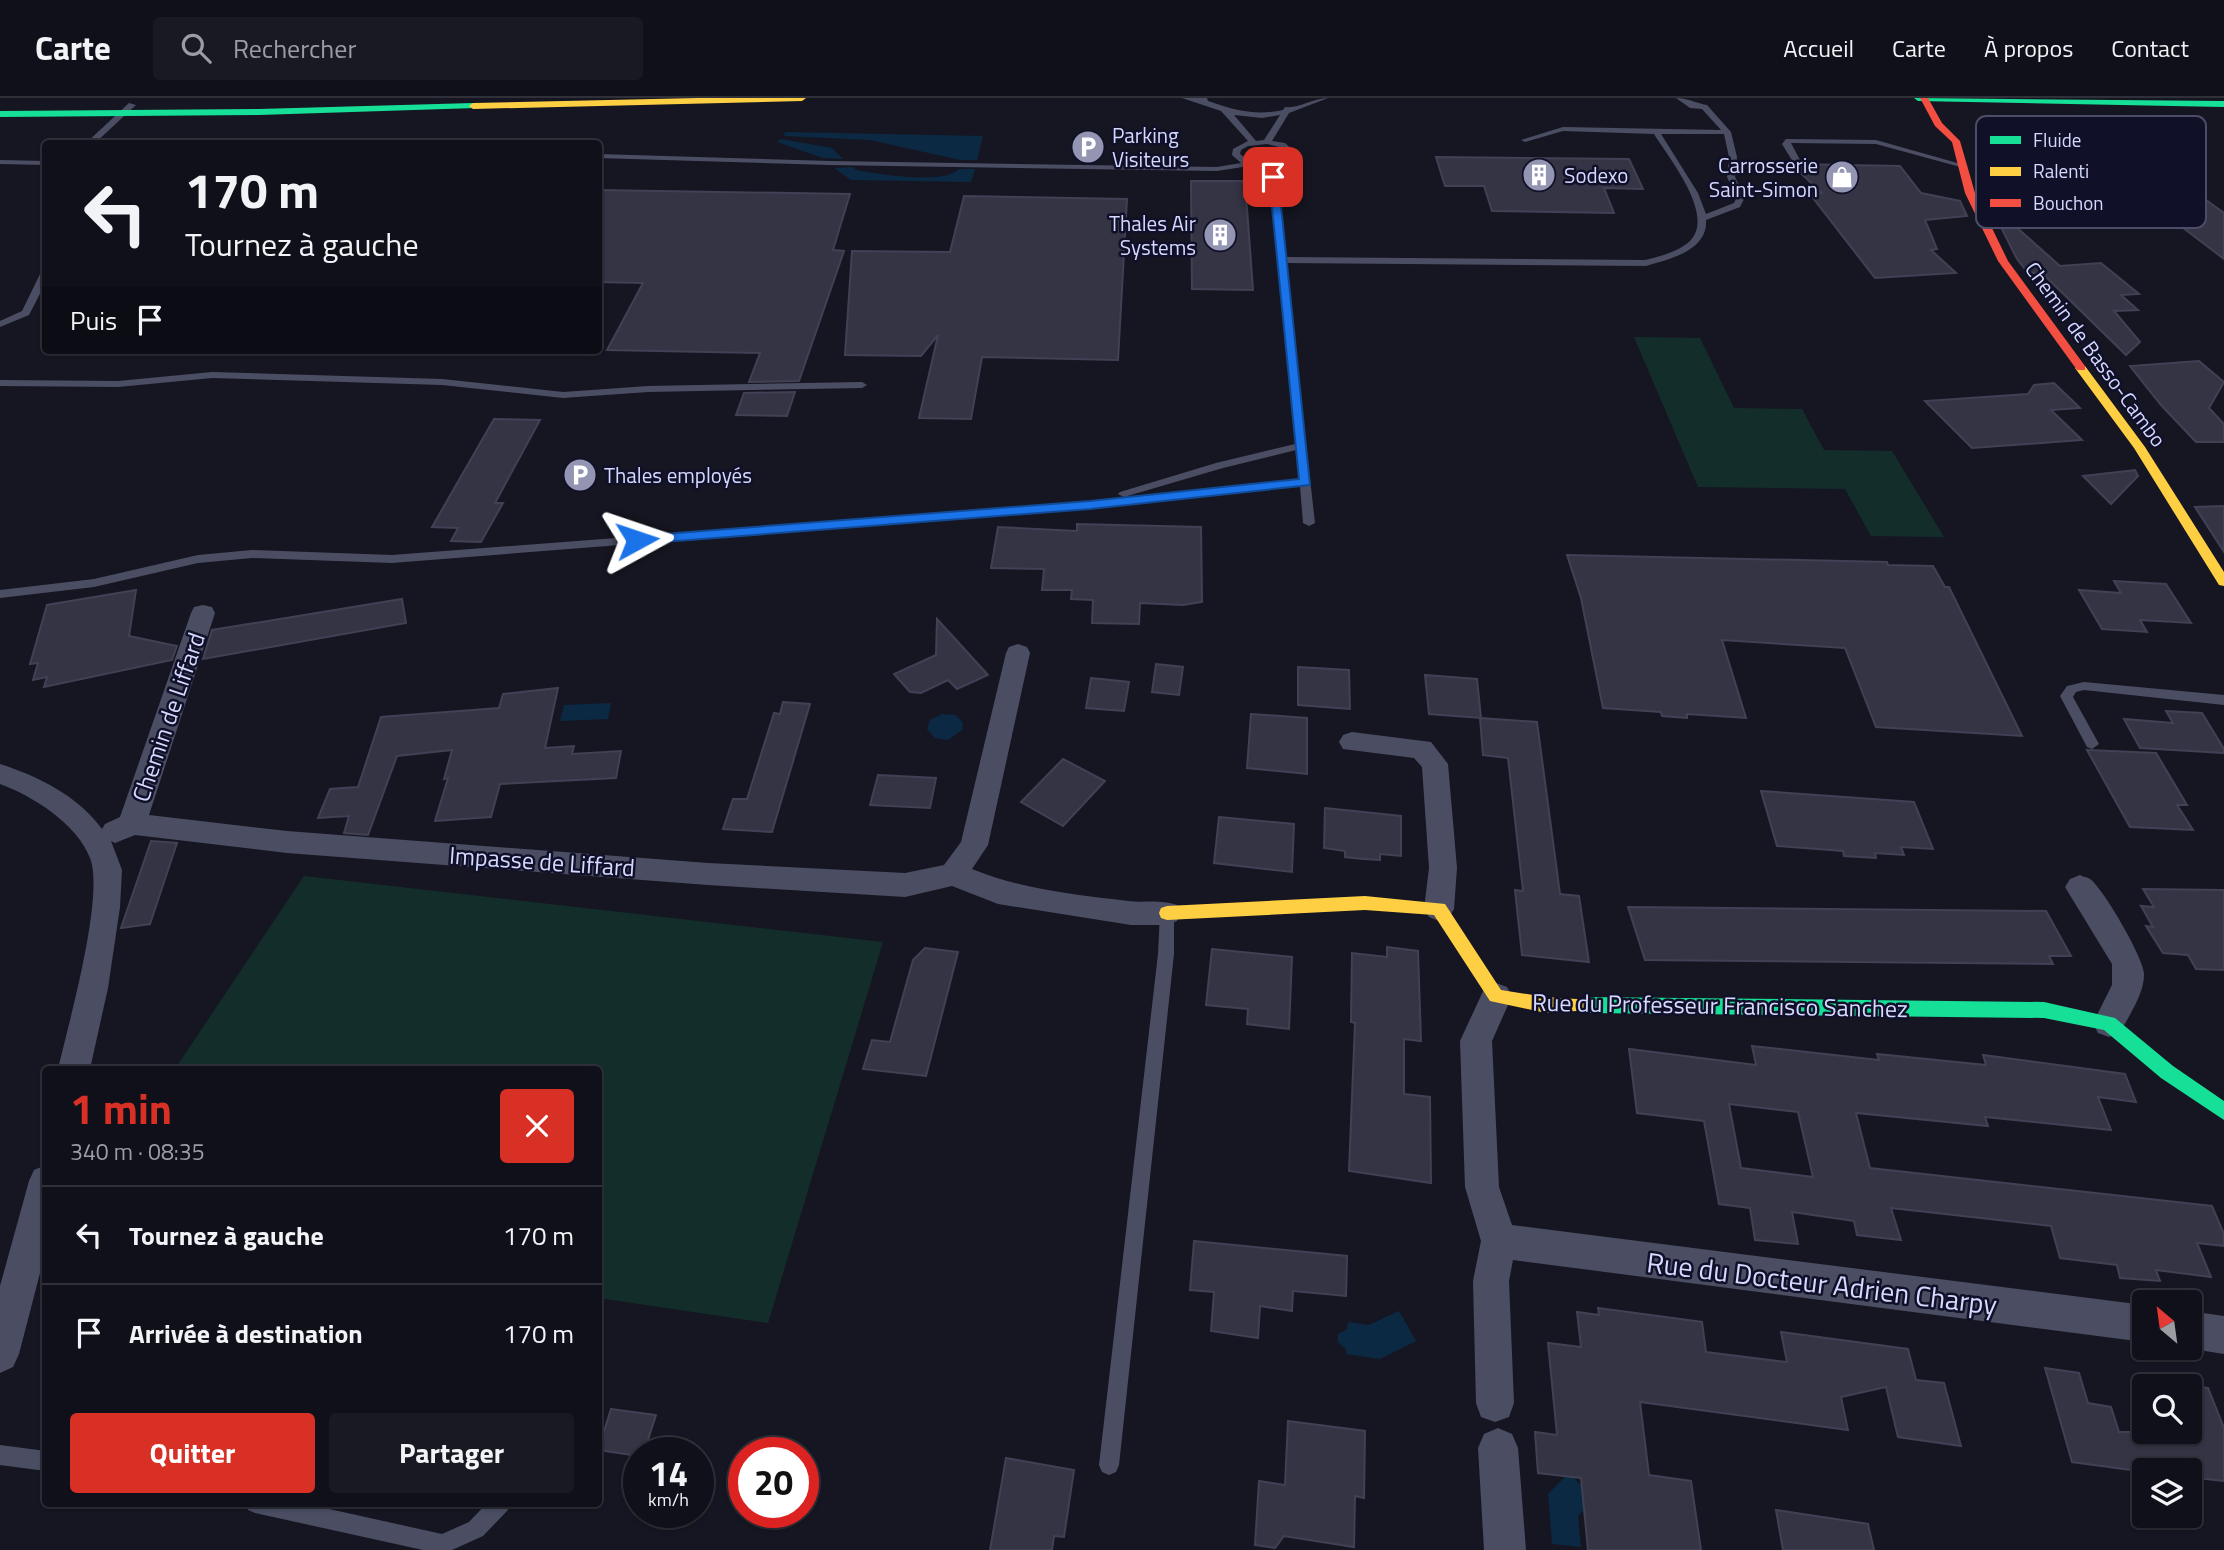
<!DOCTYPE html>
<html lang="fr">
<meta charset="utf-8">
<style>
:root{--surface:#10101a;--page:#191923;--text:#f1f3f6;--muted:#9c9da2;--line:#303039;--accent:#d93025}
body{margin:0;font-family:"Titillium Web",sans-serif;background:var(--page);color:var(--text);height:100vh;display:flex;flex-direction:column;font-size:26px;white-space:nowrap}
*{box-sizing:border-box;margin:0}
p{font-size:23px;color:var(--muted)}
.icon{flex:none;width:38px;height:38px;fill:none;stroke:currentColor;stroke-width:2;stroke-linecap:round;stroke-linejoin:round}
.map{position:relative;flex:1;overflow:hidden}
.panel{position:absolute;left:42px;top:968px;width:560px;height:441px;display:flex;flex-direction:column;background:var(--surface);border-radius:7px;box-shadow:0 2px 5px #0004,0 0 0 2px var(--line)}
.panel>*{flex:none}
.guide{position:absolute;left:42px;top:42px;width:560px;height:214px;border-radius:7px;box-shadow:0 2px 5px #0004,0 0 0 2px var(--line);background:#10101a;color:var(--text);overflow:hidden}
.needle{width:46px;rotate:331deg}
.fabs{position:absolute;left:2132px;top:1192px;display:grid;gap:14px}
.fabs a{display:grid;place-items:center;width:70px;height:70px;border-radius:7px;background:var(--surface);box-shadow:0 2px 5px #0004,0 0 0 2px var(--line);font-size:35px}
.speed{position:absolute;left:623px;top:1339px;display:flex;gap:14px;font-size:35px;font-weight:700;text-align:center}
.speed>*{display:grid;place-content:center;width:91px;height:91px;border-radius:50%;background:var(--surface);box-shadow:0 2px 5px #0004,0 0 0 2px var(--line);line-height:1}
.speed small{font-size:18px;font-weight:400}
.speed .limit{border:10px solid #d22;background:#fff;color:#111}
.pin{position:absolute;display:grid;place-items:center;width:60px;height:60px;color:#fff;margin:-30px;border-radius:14px;box-shadow:0 4px 10px #0006}
.me{position:absolute;width:77px;margin:-38px;rotate:85deg;stroke-linejoin:round;filter:drop-shadow(0 0 5px #0008)}
.turn{display:flex;align-items:center;gap:24px;height:147px;padding:0 28px;font-size:32px}
.turn .icon{width:91px;height:91px;stroke-width:2.5}
.turn b{display:block;font-size:49px;line-height:60px}
.then{display:flex;align-items:center;height:66px;padding:0 28px;background:#0003;gap:14px;font-size:26px}
.round{display:grid;place-items:center;flex:none;width:74px;height:74px;border-radius:7px;background:var(--page)}
.summary{display:flex;align-items:center;justify-content:space-between;height:119px;padding:0 28px}
h1{font-size:42px;font-weight:700;line-height:52px;color:var(--accent)}
.action{display:flex;gap:14px;margin-top:auto;padding:14px 28px}
.action a{flex:1;height:80px;border-radius:7px;background:var(--accent);color:#fff;font-size:28px;font-weight:700;line-height:80px;text-align:center}
.action a+a{background:var(--page);color:var(--text)}
ul{padding:0;list-style:none}
li{display:flex;align-items:center;gap:21px;height:98px;padding:0 28px;border-top:2px solid var(--line)}
li div{flex:1}
li b{display:block;font-size:26px}
li em{font-style:normal}
header{display:flex;align-items:center;gap:42px;box-sizing:border-box;height:98px;padding:0 35px;background:var(--surface);border-bottom:2px solid var(--line)}
header strong{font-size:33px}
nav{display:flex;gap:38px;margin-inline-start:auto;font-size:24px}
.search{width:490px;height:63px;background:var(--page);display:flex;align-items:center;gap:18px;box-sizing:border-box;padding:0 24px;border-radius:7px;color:var(--muted);font-size:26px}
.map>svg:first-child{display:block}
.green{fill:#132e2a}
.water{fill:#0b2943}
.building{fill:#343444;stroke:#414156;stroke-width:2;fill-rule:evenodd}
.lines{fill:none;stroke-linecap:round;stroke-linejoin:round}
.lane{fill:#4b4e63;fill-rule:evenodd}
.street{fill:#4b4e63;fill-rule:evenodd}
.fast{fill:#16e098;fill-rule:evenodd}
.slow{fill:#ffcf43;fill-rule:evenodd}
.jam{fill:#f24e42;fill-rule:evenodd}
.route{fill:#1a73e8;stroke:#114b97;stroke-width:2}
.labels{text-anchor:middle;dominant-baseline:central;stroke-width:5;stroke-linejoin:round;paint-order:stroke}
.far-poi-label{font-size:21px;fill:#d6d9ff;stroke:#101028;text-anchor:start}
.far-street-label{font-size:21px;fill:#d6d9ff;stroke:#101028}
.street-label{font-size:24px;fill:#d6d9ff;stroke:#101028}
.near-street-label{font-size:28px;fill:#d6d9ff;stroke:#101028}
.key{fill:#101028;stroke:#4b4c68;stroke-width:2}
.key-label{font-size:19px;fill:#d6d9ff}
</style>
<header>
<strong>Carte</strong>
<div class="search"><svg class="icon" aria-label="search" viewBox="0 0 24 24"><circle cx="10" cy="10" r="6"/><path d="M15 15l6 6"/></svg>Rechercher</div>
<nav><a>Accueil</a><a>Carte</a><a>À propos</a><a>Contact</a></nav>
</header>
<div class="map">
<svg width="2224" height="1452" viewBox="0 0 2224 1452">
<rect width="100%" height="100%" fill="#161622"/>
<g class="green">
<path d="M1634 239 1700 240 1734 310 1802 311 1824 352 1892 353 1944 439 1871 438 1845 391 1698 389Z"/>
<path d="M304 778 883 844 768 1225 599 1200 598 971H175Z"/>
</g>
<g class="water">
<path d="M785 34 983 38 977 62H960L870 42 784 38Z"/>
<path d="M781 41 832 50 843 61 823 60 777 44Z"/>
<path d="M852 69 859 73C882 76 942 87 959 71H975L971 84 851 82 834 70Z"/>
<path d="M611 605 608 621 560 623 564 607Z"/>
<path d="M942 616 956 617 963 625 962 632 948 642 935 640 927 631 930 622Z"/>
<path d="M1399 1213 1416 1243 1380 1261 1346 1256V1251L1338 1244V1236L1347 1231 1348 1224 1369 1227Z"/>
<path d="M1566 1378 1574 1380 1594 1401 1578 1418 1581 1449 1552 1446 1548 1396Z"/>
</g>
<g class="building">
<path d="M1436 59 1629 61 1643 91 1604 90 1614 115 1492 113 1484 88H1445Z"/>
<path d="M1791 66 1900 68 1921 95 1960 103 1967 118 1925 122 1937 151 1931 152 1956 175 1875 180 1810 96 1822 95Z"/>
<path d="M2177 81 2224 115V161L2123 84Z"/>
<path d="M1191 83H1245L1253 192 1192 191Z"/>
<path d="M598 92 850 96 833 152 844 153 799 283 749 284 760 255 607 252 643 185 598 184Z"/>
<path d="M964 98 1127 101 1118 262 982 259 971 321 919 320 938 237 921 258 845 257 852 153 950 154Z"/>
<path d="M1989 105 2060 168 2101 165 2139 196 2121 197 2138 212 2114 213 2140 244 2126 257 2042 175H2028L2017 161Z"/>
<path d="M2199 263 2224 284 2209 310 2224 326V344H2196L2161 307 2130 268Z"/>
<path d="M2054 285 2080 310 2051 312 2082 342 1972 350 1925 303 2028 296 2034 287Z"/>
<path d="M795 294 787 318 736 317 744 295Z"/>
<path d="M494 321 540 322 495 405H503L481 444 451 443 458 430 432 429Z"/>
<path d="M2135 372 2138 378 2111 406 2083 378Z"/>
<path d="M2224 408V454L2195 409Z"/>
<path d="M1077 426 1201 429 1202 504 1183 507 1140 505 1139 526 1092 525 1093 502 1071 501 1072 492H1042L1044 471 991 470 998 429 1077 433Z"/>
<path d="M1567 457 1887 464 1888 467 1933 468 1945 489H1949L2022 638 1876 629 1845 550 1722 542 1746 620 1687 616V620L1662 618 1661 614 1603 610 1581 500Z"/>
<path d="M2114 483 2166 486 2191 525 2140 522 2147 534 2102 531 2079 492 2121 495Z"/>
<path d="M136 492 129 538 177 548 172 562 44 589 47 579 33 582 38 565 30 566 47 507Z"/>
<path d="M402 501 406 525 203 561 212 532Z"/>
<path d="M937 521 988 577 957 591 948 582 921 595 910 594 894 576 936 557Z"/>
<path d="M1156 566 1183 569 1179 597 1152 594Z"/>
<path d="M1298 569 1349 572 1350 611 1298 607Z"/>
<path d="M1425 577 1477 581 1481 620 1429 616Z"/>
<path d="M1091 580 1129 584 1124 613 1086 610Z"/>
<path d="M558 590 545 650 574 648 572 656 621 653 616 680 500 686 491 719 435 723 448 680 444 681 452 652 397 658 368 737 344 735 349 718 318 720 330 691 358 689 381 619 499 610 503 596Z"/>
<path d="M783 604 810 606 772 734 723 731 733 701H747L774 615 780 616Z"/>
<path d="M2166 613 2202 615 2224 651V655L2140 650 2124 621 2173 625Z"/>
<path d="M1251 616 1307 620V676L1247 670Z"/>
<path d="M1480 620 1537 624 1560 796 1579 798 1589 864 1522 857 1515 792 1523 793 1508 660 1483 657Z"/>
<path d="M2087 652 2156 655 2187 707H2177L2193 732 2130 729Z"/>
<path d="M1063 661 1105 683 1063 728 1021 704Z"/>
<path d="M878 677 936 680 930 710 870 707Z"/>
<path d="M1761 693 1914 704 1933 751 1901 749 1904 757 1875 755 1876 760 1844 758 1843 753 1777 748Z"/>
<path d="M1325 710 1401 718V758L1380 756V762L1363 761 1345 759V753L1324 750Z"/>
<path d="M1219 719 1294 726 1292 774 1214 765Z"/>
<path d="M151 743 177 745 150 826 121 830Z"/>
<path d="M2143 791 2224 792V872L2196 871 2188 857 2163 855 2146 828 2153 829 2141 808 2154 809Z"/>
<path d="M1628 809 2046 813 2071 858H2049L2053 866 1645 862Z"/>
<path d="M1387 849 1418 853 1421 943 1404 941V996L1430 999 1431 1085 1349 1073 1355 925 1351 924 1352 855 1387 859Z"/>
<path d="M925 850 958 854 926 978 863 971 872 942 890 944 913 862Z"/>
<path d="M1212 851 1292 859 1289 931 1247 926 1248 911 1206 907Z"/>
<path d="M1752 948 1879 962 1877 956 1986 967 1983 957 2125 976 2136 1004 2098 999 2111 1032 1985 1019 1988 1028 1856 1015 1870 1070 2212 1108 2224 1136V1148L2197 1145 2211 1179 2156 1172 2160 1183 2120 1180 2117 1167 2060 1160 2051 1128 1891 1110 1901 1142 1857 1137 1854 1123 1792 1114 1798 1146 1755 1142 1750 1110 1719 1106 1704 1023 1637 1015 1629 951 1756 967ZM1729 1006 1798 1014 1813 1079 1741 1070Z"/>
<path d="M1194 1143 1347 1158 1346 1198 1293 1193 1292 1213 1260 1208 1258 1240 1211 1233 1214 1194 1190 1192Z"/>
<path d="M1598 1210 1702 1224 1706 1254 1787 1264 1781 1234 1908 1251 1916 1282 1944 1285 1961 1348 1898 1339 1886 1289 1841 1299 1848 1332 1640 1304 1649 1377 1691 1383 1701 1452H1588L1581 1380 1538 1375 1535 1334 1557 1337 1548 1245 1581 1249 1577 1214 1599 1217Z"/>
<path d="M2045 1270 2079 1275 2088 1305 2111 1309 2119 1334H2189V1288H2164L2163 1285 2208 1290 2224 1330V1383L2189 1379V1372H2131L2072 1364Z"/>
<path d="M611 1311 656 1317 644 1354H639V1358L598 1352Z"/>
<path d="M1288 1323 1365 1333 1364 1400 1355 1398 1354 1449 1284 1438 1275 1450 1255 1447 1259 1383 1285 1387Z"/>
<path d="M1006 1360 1074 1372 1064 1439 1054 1438 1052 1452H990Z"/>
<path d="M1776 1412 1868 1426 1874 1452H1783Z"/>
</g>
<g class="lines">
<g class="lane">
<path d="M1182 0H1207L1208 3C1234 12 1255 18 1283 12L1285 9C1299 11 1313 0 1328 0L1289 15 1272 43 1285 45 1295 54 1293 63 1274 70 1277 79 1286 159 1645 162C1661 158 1678 154 1690 143 1716 117 1668 59 1654 36L1563 33 1525 44 1521 42 1563 29 1721 32 1702 11 1690 10 1676 0C1687 0 1696 5 1707 7L1731 34 1737 59 1735 79 1745 99 1740 109 1706 122C1708 153 1669 161 1646 168L1286 165 1315 425 1309 428 1303 425 1300 388 1090 410 392 465 252 460 198 465 94 489 0 500V492L94 481 198 457 252 452 392 457 1090 404 1299 381 1296 352 1223 370 1124 399 1118 396 1120 394 1216 365 1295 346 1269 79 1266 71 1249 68 1217 73 830 67 598 60V56L830 63 1217 69 1241 65 1232 57 1233 51 1248 43 1221 13ZM1234 17 1262 20 1280 17 1264 42 1256 43ZM1661 36H1724L1729 59 1727 79 1737 99 1734 105 1706 116 1698 95ZM1267 46 1279 49 1287 55 1286 60C1271 69 1254 68 1240 56L1241 52 1248 48Z"/>
<path d="M129 5 136 7 94 46H85Z"/>
<path d="M1786 41 1876 42 1968 68 1964 70 1876 46 1791 45 1800 62 1796 64H1793L1782 46Z"/>
<path d="M0 62 46 63V67L0 66Z"/>
<path d="M46 171V184L29 217 0 229V223L22 213 41 174Z"/>
<path d="M212 274 442 281 563 294 648 288 862 284 867 287 862 290 648 294 563 300 442 287 212 280 118 289 0 288V282L118 283Z"/>
<path d="M2084 584 2224 597V607L2084 592 2076 594 2073 599 2099 646 2092 651 2087 649 2060 598 2067 588Z"/>
<path d="M1167 809 1172 811 1174 815V856L1119 1367 1116 1374 1109 1377 1102 1374 1099 1367 1158 856 1160 815 1162 811Z"/>
<path d="M0 1347 46 1353V1373L0 1367Z"/>
<path d="M245 1405H302L442 1436 469 1424 487 1405H511L508 1412 483 1438 452 1452H423L255 1415 248 1412Z"/>
</g>
<g class="street">
<path d="M203 507 212 509 215 515 149 717 287 733 708 765 905 775 944 767 961 744 1006 555 1009 549 1018 546 1027 549 1030 555 988 747 972 771C1020 791 1077 797 1128 803 1145 805 1161 801 1177 807L1182 815 1177 823 1167 827H1131L998 806 952 788 905 799 708 787 287 755 135 737 115 745 111 743 122 772 120 809 108 890 90 971H58C68 928 105 797 90 760 77 726 33 698 0 686V666C38 678 78 698 102 731L105 726 120 719 191 515 194 509Z"/>
<path d="M1352 634 1431 644 1448 666 1457 770 1454 811 1449 819 1439 823 1429 819 1424 811 1429 770 1422 669 1414 660 1343 651 1339 644 1343 637Z"/>
<path d="M2080 777C2083 779 2087 779 2090 781 2103 790 2143 859 2144 875 2145 895 2129 917 2120 935L2109 939 2098 935 2093 925 2112 887V866L2065 789 2070 781Z"/>
<path d="M1496 885 1507 889 1512 898 1492 943 1499 1089 1512 1127 2144 1207V1244L1513 1162 1509 1183 1514 1305 1509 1319 1495 1324 1481 1319 1476 1305 1473 1183 1481 1143 1465 1089 1460 943 1485 889Z"/>
<path d="M46 1067V1152L19 1256 13 1269 0 1275V1188L29 1083 34 1072Z"/>
<path d="M2189 1213 2224 1218V1256L2186 1250H2189Z"/>
<path d="M1498 1330 1512 1336 1518 1350 1526 1452H1484L1478 1350 1484 1336Z"/>
</g>
<g class="fast">
<path d="M1914 0 2224 3V9L1918 3Z"/>
<path d="M473 5 476 6V10L259 17 0 19V13L259 11Z"/>
<path d="M1585 899 2044 904 2115 920 2173 968 2224 1003V1022L2161 980 2104 932 2044 920 1585 915 1579 912 1576 907 1579 902Z"/>
</g>
<g class="slow">
<path d="M698 0H806L802 3 473 11 469 8 473 5Z"/>
<path d="M2077 268H2085L2145 349 2224 474V488L2219 487 2134 350 2075 270Z"/>
<path d="M1365 798 1445 806 1501 892 1546 899 1591 902 1594 907 1591 912 1546 915 1490 903 1434 817 1365 812 1167 822 1161 820 1159 815 1161 810 1167 808Z"/>
</g>
<path class="jam" d="M1920 0H1928L1942 25 1960 43 1975 95 2008 163 2085 268V272H2077L1998 163 1965 95 1952 44 1935 28Z"/>
</g>
<path class="route" d="M1273 76 1278 79 1310 387 1090 411 637 446 630 442 637 438 1090 403 1299 381 1269 79Z"/>
<defs>
<symbol id="parking-disc" viewBox="-11 -11 22 22"><circle r="9.5" fill="#9395b2" stroke="#101028"/><path d="M-3.5-5.5H1a3.5 3.5 0 0 1 0 7H-1V5.5H-3.5ZM-1-3.4V-.6H.8a1.4 1.4 0 0 0 0-2.8Z" fill="#fff"/></symbol>
<symbol id="building-disc" viewBox="-11 -11 22 22"><circle r="9.5" fill="#9395b2" stroke="#101028"/><path d="M-4-6H4V6H1V3H-1V6H-4ZM-2.5-4.3h1.7v1.8h-1.7ZM.8-4.3h1.7v1.8H.8ZM-2.5-1h1.7V.8h-1.7ZM.8-1h1.7V.8H.8Z" fill="#fff"/></symbol>
<symbol id="shop-disc" viewBox="-11 -11 22 22"><circle r="9.5" fill="#9395b2" stroke="#101028"/><path d="M-5-2.5h2.3a2.7 3.5 0 0 1 5.4 0H5L5.5 6h-11ZM-1.5-2.5h3a1.5 2.3 0 0 0-3 0Z" fill="#fff"/></symbol>
</defs>
<g fill-rule="evenodd">
<use href="#parking-disc" x="1069" y="30" width="38" height="38"/>
<use href="#building-disc" x="1520" y="58" width="38" height="38"/>
<use href="#shop-disc" x="1823" y="60" width="38" height="38"/>
<use href="#building-disc" x="1201" y="118" width="38" height="38"/>
<use href="#parking-disc" x="561" y="358" width="38" height="38"/>
</g>
<g class="labels">
<g class="far-poi-label">
<text x="1112" y="37">Parking<tspan x="1112" dy="24">Visiteurs</tspan></text>
<text x="1818" y="67" text-anchor="end">Carrosserie<tspan x="1818" dy="24">Saint-Simon</tspan></text>
<text x="1564" y="77">Sodexo</text>
<text x="1196" y="125" text-anchor="end">Thales Air<tspan x="1196" dy="24">Systems</tspan></text>
<text x="604" y="377">Thales employés</text>
</g>
<g class="far-street-label">
<text transform="translate(2096 256) rotate(54)">Chemin de Basso-Cambo</text>
</g>
<g class="street-label">
<text transform="translate(168 619) rotate(-71)">Chemin de Liffard</text>
<text transform="translate(542 763) rotate(4)">Impasse de Liffard</text>
<text transform="translate(1720 907) rotate(1)">Rue du Professeur Francisco Sanchez</text>
</g>
<g class="near-street-label">
<text transform="translate(1822 1185) rotate(7)">Rue du Docteur Adrien Charpy</text>
</g>
</g>
<rect x="1976" y="18" width="230" height="112" rx="10" class="key"/>
<rect x="1990" y="38" width="31" height="8" fill="#16e098"/>
<rect x="1990" y="69" width="31" height="9" fill="#ffcf43"/>
<rect x="1990" y="101" width="31" height="8" fill="#f24e42"/>
<g class="key-label">
<text x="2033" y="49">Fluide</text>
<text x="2033" y="80">Ralenti</text>
<text x="2033" y="112">Bouchon</text>
</g>
</svg>
<div class="fabs">
<a><svg class="needle" viewBox="-14 -14 28 28"><path d="M0-13l5 13h-10z" fill="#e53935"/><path d="M0 13l5-13h-10z" fill="#9c9da2"/></svg></a>
<a><svg class="icon" aria-label="search" viewBox="0 0 24 24"><circle cx="10" cy="10" r="6"/><path d="M15 15l6 6"/></svg></a>
<a><svg class="icon" aria-label="layers" viewBox="0 0 24 24"><path d="M12 4l9 5-9 5-9-5zM3 14l9 5 9-5"/></svg></a>
</div>
<div class="speed"><div>14<small>km/h</small></div><div class="limit">20</div></div>
<div class="pin" style="left:1273px;top:79px;background:#d93025"><svg class="icon" aria-label="arrive" viewBox="0 0 24 24"><path d="M6 21V4h12l-3 4 3 4H6"/></svg></div>
<svg class="me" style="left:637px;top:442px" viewBox="-20 -20 40 40"><path d="M0-17L14 15 0 8-14 15z" fill="#1a73e8" stroke="#fff" stroke-width="4"/></svg>
<div class="guide">
<div class="turn"><svg class="icon" aria-label="left" viewBox="0 0 24 24"><path d="M17 20v-9H6M10 6l-5 5 5 5"/></svg><div><b>170 m</b>Tournez à gauche</div></div>
<div class="then">Puis<svg class="icon" aria-label="arrive" viewBox="0 0 24 24"><path d="M6 21V4h12l-3 4 3 4H6"/></svg></div>
</div>
<section class="panel">
<div class="summary"><div><h1>1 min</h1><p>340 m · 08:35</p></div><a class="round" style="background:#d93025;color:#fff"><svg class="icon" aria-label="close" viewBox="0 0 24 24"><path d="M6 6l12 12M18 6L6 18"/></svg></a></div>
<ul>
<li><svg class="icon" aria-label="left" viewBox="0 0 24 24"><path d="M17 20v-9H6M10 6l-5 5 5 5"/></svg><div><b>Tournez à gauche</b></div><em>170 m</em></li>
<li><svg class="icon" aria-label="arrive" viewBox="0 0 24 24"><path d="M6 21V4h12l-3 4 3 4H6"/></svg><div><b>Arrivée à destination</b></div><em>170 m</em></li>
</ul>
<div class="action"><a>Quitter</a><a>Partager</a></div>
</section>
</div>
